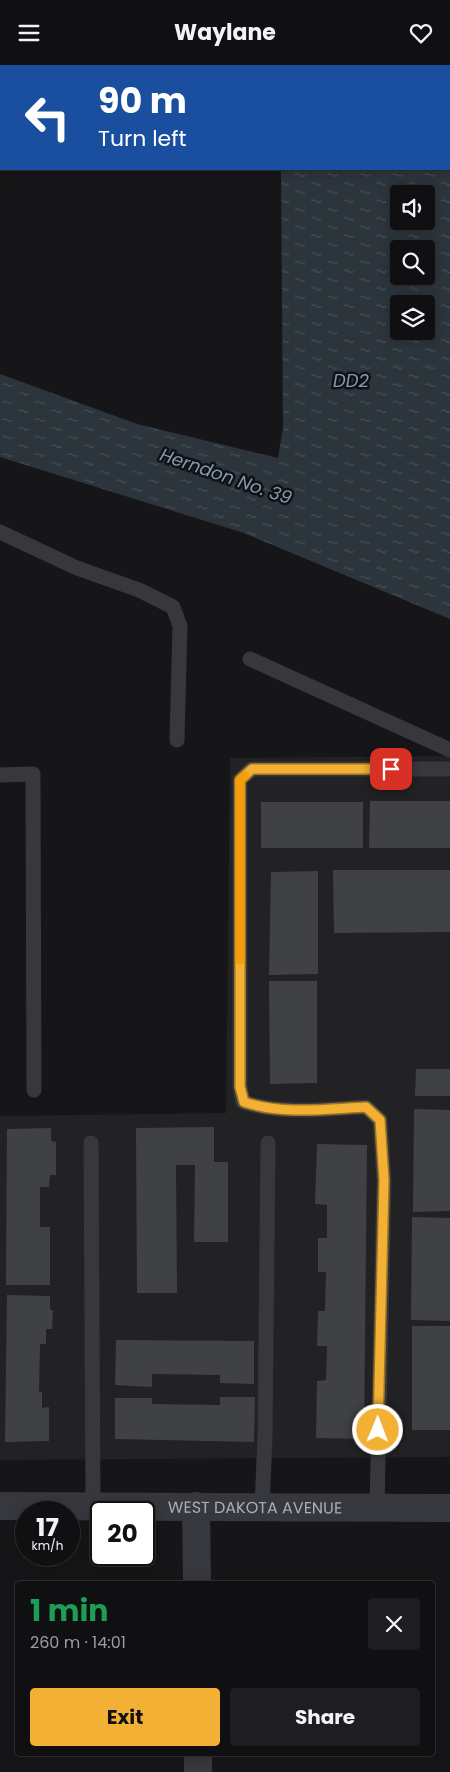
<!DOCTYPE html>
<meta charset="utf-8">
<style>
:root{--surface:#101012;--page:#1e1e20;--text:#f1f3f6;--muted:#9c9d9f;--line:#303032;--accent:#f2b134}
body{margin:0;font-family:Poppins,sans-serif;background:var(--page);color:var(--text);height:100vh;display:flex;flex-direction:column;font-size:19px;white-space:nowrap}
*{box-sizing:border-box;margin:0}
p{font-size:16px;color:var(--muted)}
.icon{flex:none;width:28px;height:28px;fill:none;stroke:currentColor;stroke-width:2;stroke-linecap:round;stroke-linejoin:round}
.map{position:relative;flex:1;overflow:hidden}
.sheet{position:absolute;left:15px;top:1516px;width:420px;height:175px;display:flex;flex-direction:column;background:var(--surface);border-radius:5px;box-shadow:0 2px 12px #0003,0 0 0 1px var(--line)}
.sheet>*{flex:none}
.banner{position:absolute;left:0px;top:0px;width:450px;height:105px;box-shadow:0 2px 12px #0003,0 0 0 1px var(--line);background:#1a4fa0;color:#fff;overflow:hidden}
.tools{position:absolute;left:390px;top:120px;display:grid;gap:10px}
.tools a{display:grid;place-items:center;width:45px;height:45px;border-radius:5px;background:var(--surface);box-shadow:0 2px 12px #0003,0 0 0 1px var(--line);font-size:25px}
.speed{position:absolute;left:15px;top:1436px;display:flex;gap:10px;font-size:25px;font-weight:700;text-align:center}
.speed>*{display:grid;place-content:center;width:65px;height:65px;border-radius:50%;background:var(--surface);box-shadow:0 2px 12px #0003,0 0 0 1px var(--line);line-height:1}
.speed small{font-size:12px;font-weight:400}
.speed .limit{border:2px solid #111;border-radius:8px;background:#fff;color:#111}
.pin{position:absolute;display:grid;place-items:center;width:42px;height:42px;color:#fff;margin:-21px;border-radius:10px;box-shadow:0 2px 8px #0006}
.me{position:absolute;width:55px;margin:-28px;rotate:1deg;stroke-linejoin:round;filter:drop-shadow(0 0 4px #0008)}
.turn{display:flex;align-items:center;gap:18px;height:105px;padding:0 15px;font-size:22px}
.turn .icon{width:65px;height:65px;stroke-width:2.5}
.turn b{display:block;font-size:35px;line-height:42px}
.round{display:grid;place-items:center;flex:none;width:52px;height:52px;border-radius:5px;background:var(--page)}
.headline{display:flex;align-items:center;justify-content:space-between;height:85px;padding:0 15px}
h1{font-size:30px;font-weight:700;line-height:38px;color:#1e9e55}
.action{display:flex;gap:10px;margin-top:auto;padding:10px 15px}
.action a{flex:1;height:58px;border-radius:5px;background:var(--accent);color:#111;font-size:20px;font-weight:700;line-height:58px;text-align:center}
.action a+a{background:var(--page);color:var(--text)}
header{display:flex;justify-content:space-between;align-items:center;height:65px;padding:0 15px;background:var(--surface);font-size:22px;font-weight:700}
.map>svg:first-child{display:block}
.built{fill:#222225}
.water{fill:url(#water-ripples);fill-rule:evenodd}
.building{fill:#404145}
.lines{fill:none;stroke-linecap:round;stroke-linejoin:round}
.service{stroke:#37383d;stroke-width:15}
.minor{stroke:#37383d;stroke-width:28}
.tertiary{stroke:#37383d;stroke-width:28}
.route-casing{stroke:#9d7322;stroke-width:12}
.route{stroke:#f2b134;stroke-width:9}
.slow{stroke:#f59e0b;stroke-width:9}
.labels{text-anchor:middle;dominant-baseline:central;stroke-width:5;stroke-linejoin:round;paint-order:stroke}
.street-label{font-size:16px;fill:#a8adb8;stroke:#111113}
.water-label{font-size:18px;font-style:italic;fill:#7f9bb3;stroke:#111113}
</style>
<header><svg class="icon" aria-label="menu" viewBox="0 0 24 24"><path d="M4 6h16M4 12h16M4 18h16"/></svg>Waylane<svg class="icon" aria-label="heart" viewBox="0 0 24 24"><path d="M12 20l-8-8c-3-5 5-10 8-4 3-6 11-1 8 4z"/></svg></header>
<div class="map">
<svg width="450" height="1707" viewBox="0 0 450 1707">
<defs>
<pattern id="water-ripples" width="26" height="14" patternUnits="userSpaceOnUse" patternTransform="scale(1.25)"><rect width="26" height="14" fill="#2c353c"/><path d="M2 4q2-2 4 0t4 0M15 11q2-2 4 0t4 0" fill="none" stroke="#485056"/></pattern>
</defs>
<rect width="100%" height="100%" fill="#161618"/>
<path class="built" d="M450 691V1392L0 1395V1051L226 1048 230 693Z"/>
<path class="water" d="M280 0H450V554L244 468 0 392V309L137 359 278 393 283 363 281 104H449V1ZM399 129H426V156H399ZM399 184H426V211H399ZM399 239H426V266H399Z"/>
<g class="building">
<path d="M370 736H450V783H369Z"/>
<rect x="261" y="737" width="102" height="46"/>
<path d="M333 805H450V867L334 868Z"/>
<path d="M318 806V909L269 910 271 807Z"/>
<path d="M269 916H317V1018L270 1019Z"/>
<path d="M416 1004H450V1031H415Z"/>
<path d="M414 1044 450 1045V1146L413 1147Z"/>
<path d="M214 1062V1097H228V1177H194L195 1100H176L177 1228H137L136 1063Z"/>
<path d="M51 1063V1076L56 1077V1110H50L49 1122H40V1162H50V1220H6L7 1064Z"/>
<path d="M317 1079 367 1080 364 1374 316 1373 317 1316 326 1315 327 1281H317L318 1246H325L326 1207H318V1173H327V1140L315 1139Z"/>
<path d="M412 1152 450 1153V1256L411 1255Z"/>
<path d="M7 1230 50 1231V1245H53L52 1264H46V1279H40L39 1327H42V1343L49 1342V1376L5 1377Z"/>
<rect x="412" y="1261" width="38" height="104"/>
<path d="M116 1275 254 1276V1319L220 1318V1310L152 1309V1322L115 1320Z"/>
<path d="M220 1332H255L254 1377 115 1374V1333H152V1339L220 1340Z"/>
</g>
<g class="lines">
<g class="service">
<path d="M0 467 77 503 139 525 173 542 180 561 177 675"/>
<path d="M250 594 450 685"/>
<path d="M0 710 33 709 34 1025"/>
<path d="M91 1078 93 1441"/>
<path d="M262 1441 265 1372 268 1078"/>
<path d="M377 1442 384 1115 380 1055 366 1042C326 1044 282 1050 243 1037L240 1022V715L252 704H450"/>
</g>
<g class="minor">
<path d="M196 1441 197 1519"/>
<path d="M198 1689V1707"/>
</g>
<path class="tertiary" id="s1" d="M0 1441 450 1443"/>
</g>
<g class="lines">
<defs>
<path id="route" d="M378 1365 384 1115 380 1055 366 1042C326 1044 282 1050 244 1037L240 1022V715L252 704H391"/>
</defs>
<use href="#route" class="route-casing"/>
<use href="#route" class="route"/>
<path class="slow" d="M240 895V715L245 711"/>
</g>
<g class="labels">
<g class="street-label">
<text stroke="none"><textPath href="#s1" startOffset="255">WEST DAKOTA AVENUE</textPath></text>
</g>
<g class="water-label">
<text x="351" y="315">DD2</text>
<text transform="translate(226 411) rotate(19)">Herndon No. 39</text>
</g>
</g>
</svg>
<div class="tools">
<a><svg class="icon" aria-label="sound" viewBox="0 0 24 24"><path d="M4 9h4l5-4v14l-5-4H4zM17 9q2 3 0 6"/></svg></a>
<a><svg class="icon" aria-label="search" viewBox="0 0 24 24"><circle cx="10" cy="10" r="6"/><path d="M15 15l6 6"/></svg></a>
<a><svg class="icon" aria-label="layers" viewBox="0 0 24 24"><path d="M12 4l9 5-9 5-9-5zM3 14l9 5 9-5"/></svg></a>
</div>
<div class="speed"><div>17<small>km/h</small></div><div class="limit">20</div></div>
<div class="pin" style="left:391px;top:704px;background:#d93025"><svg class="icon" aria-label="arrive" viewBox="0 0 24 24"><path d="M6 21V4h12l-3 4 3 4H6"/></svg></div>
<svg class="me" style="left:378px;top:1365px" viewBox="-20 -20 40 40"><circle r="17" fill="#f2b134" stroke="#fff" stroke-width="3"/><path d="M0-11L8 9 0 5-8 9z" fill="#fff"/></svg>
<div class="banner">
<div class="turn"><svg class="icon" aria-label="left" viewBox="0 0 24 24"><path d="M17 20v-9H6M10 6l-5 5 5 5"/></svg><div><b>90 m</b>Turn left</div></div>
</div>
<section class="sheet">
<div class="headline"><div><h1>1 min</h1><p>260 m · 14:01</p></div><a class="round"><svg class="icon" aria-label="close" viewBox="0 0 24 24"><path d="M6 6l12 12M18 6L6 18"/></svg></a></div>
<div class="action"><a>Exit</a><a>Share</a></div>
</section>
</div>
